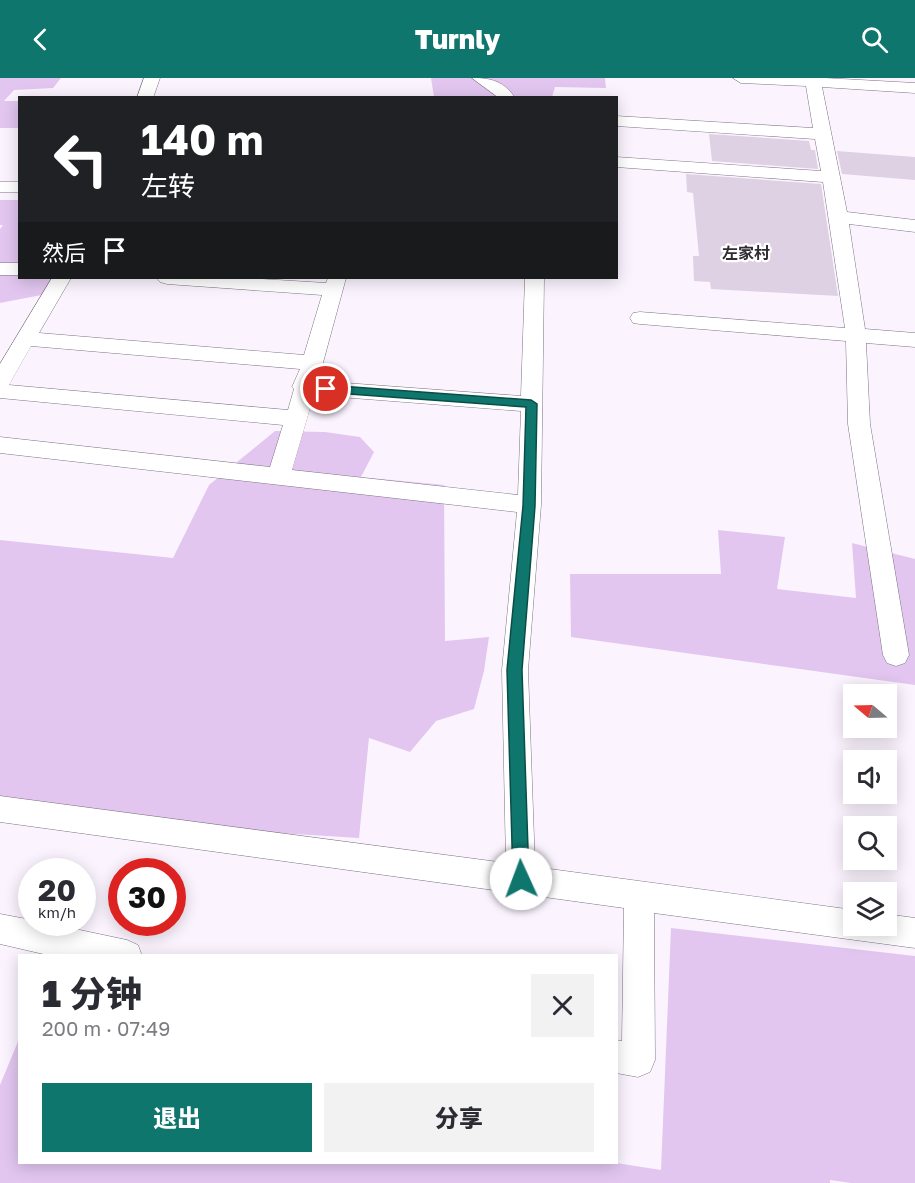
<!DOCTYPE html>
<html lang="zh">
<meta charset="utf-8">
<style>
:root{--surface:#fff;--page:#f2f2f3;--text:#2b2b33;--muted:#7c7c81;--accent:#0f766e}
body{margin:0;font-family:"Golos Text","Noto Sans SC",sans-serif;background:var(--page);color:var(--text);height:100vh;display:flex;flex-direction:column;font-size:22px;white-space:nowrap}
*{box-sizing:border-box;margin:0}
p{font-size:20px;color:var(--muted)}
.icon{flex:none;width:33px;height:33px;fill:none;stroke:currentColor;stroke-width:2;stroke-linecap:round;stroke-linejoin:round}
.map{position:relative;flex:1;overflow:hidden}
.drawer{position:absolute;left:18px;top:876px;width:600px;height:210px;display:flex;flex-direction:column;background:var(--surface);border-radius:0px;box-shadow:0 3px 15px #0003}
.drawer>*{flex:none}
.hud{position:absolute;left:18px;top:18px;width:600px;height:183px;border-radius:0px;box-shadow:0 3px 15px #0003;background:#202124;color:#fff;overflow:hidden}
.needle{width:39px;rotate:289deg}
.fabs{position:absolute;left:843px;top:606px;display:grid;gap:12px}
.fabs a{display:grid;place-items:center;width:54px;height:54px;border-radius:0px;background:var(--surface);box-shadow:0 3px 15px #0003;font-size:30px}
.speed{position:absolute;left:18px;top:780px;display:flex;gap:12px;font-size:30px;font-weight:700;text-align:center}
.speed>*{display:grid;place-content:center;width:78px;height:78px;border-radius:50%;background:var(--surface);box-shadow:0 3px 15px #0003;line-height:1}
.speed small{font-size:15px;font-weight:400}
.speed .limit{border:9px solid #d22;background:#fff;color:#111}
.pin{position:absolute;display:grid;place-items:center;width:51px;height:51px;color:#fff;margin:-26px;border:3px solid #fff;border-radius:50%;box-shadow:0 2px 6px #0007}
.me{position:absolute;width:66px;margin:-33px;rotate:358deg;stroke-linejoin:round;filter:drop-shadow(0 0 4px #0008)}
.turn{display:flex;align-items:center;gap:21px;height:126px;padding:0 24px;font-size:27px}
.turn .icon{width:78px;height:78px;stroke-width:2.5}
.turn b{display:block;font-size:42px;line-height:51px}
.then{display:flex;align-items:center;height:57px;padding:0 24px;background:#0003;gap:12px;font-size:22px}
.round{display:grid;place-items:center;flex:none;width:63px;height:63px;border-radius:0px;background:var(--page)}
.headline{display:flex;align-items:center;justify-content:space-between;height:102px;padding:0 24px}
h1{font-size:36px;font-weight:800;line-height:45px}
.primary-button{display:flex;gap:12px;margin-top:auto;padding:12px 24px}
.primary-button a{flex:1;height:69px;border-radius:0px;background:var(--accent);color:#fff;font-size:24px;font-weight:800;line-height:69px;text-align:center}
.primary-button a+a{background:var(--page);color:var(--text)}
header{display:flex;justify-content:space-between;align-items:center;height:78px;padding:0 24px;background:var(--accent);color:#fff;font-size:27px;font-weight:800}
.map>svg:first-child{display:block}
.green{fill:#e2c6f0}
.building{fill:#ddd1e3}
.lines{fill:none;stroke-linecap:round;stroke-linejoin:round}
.minor-casing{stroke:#7d7282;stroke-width:1}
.minor{fill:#fff;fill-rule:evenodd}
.route{fill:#0f766e;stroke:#0a4d48;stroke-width:1.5}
.labels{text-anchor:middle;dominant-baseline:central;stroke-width:4.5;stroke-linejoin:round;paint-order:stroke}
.far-quarter-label{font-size:16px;font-weight:bold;fill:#312c33;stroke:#fff}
</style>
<header><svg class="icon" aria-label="back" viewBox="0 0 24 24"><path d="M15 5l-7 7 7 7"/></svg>Turnly<svg class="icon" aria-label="search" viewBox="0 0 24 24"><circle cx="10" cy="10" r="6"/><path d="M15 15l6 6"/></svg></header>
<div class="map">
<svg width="915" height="1105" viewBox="0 0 915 1105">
<rect width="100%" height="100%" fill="#fbf4ff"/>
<g class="green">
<path d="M0 0H61L53 10 14 12 4 23H19V50H0Z"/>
<path d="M431 0H605L606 10 555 9 552 19H434Z"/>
<path d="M0 122H19L20 200H60L52 215 0 225V151L3 147H0Z"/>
<path d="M275 353 325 354 360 359 374 374 361 399 444 407 445 563 489 559 484 593 474 631 436 643 410 674 369 660 359 760 0 738V462L173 480 209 407Z"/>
<path d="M718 452 785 459 777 511 856 520 852 465 915 481V607L571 559 570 496H721Z"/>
<path d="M671 850 915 878V1105H851L830 1102V1105H0V1007L19 961 20 1084H610L661 1092Z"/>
</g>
<g class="building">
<path d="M709 56 809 63 811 72H815L818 91 712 83Z"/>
<path d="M837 73 915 79V102L842 96Z"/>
<path d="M686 96 821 106 838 218 711 211 710 204 694 203 693 178H699L693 115 687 114Z"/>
</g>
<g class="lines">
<defs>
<g id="minor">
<path d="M144 0H160L153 20H137Z"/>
<path d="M472 0C491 0 504 3 515 20H499Z"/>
<path d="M733 0H824L915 5V15L822 9 847 134 915 142V154L849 146 865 251 915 255V269L866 265 870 346 909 577 905 585 896 588 887 585 883 577 848 346 846 263 640 246 633 245 630 240 633 235 640 234 845 250 823 104 616 89V79L821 93 815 61 616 48V38L813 50 806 8 741 5Z"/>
<rect x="0" y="104" width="20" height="10"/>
<rect x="0" y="185" width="20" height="12"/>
<path d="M52 200H71L39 255 304 277 322 217 167 206 160 204 157 200H244L326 205 328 200H346L318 303 521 318 525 200H544L541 427 528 592 535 789 854 832V848H886V836L915 840V870L654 835 655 982 650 994 638 999 616 995V962L622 963 624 830 0 744V718L506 785 502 592 517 434 0 375V359L270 389 283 347 0 320V286ZM31 268 300 291 292 309 294 311 288 332 9 307ZM314 317 521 333 518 417 292 392Z"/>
<path d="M0 836 32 842V844H42L127 862 138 867 142 878H52L0 866Z"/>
</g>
</defs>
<use href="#minor" class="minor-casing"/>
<use href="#minor" class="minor"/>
</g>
<path class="route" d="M326 307 531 322 537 326 535 428 522 592 529 801 527 807 521 809 515 807 513 801 507 592 523 428 526 329 322 314 321 311Z"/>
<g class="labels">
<g class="far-quarter-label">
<text x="746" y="175">左家村</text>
</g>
</g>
</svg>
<div class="fabs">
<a><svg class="needle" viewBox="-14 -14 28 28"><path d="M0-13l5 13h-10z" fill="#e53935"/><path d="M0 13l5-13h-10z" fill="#7c7c81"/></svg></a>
<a><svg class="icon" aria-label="sound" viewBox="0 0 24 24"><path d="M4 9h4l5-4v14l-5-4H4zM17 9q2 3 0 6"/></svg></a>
<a><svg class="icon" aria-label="search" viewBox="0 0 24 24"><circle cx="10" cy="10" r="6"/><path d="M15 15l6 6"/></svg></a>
<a><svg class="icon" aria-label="layers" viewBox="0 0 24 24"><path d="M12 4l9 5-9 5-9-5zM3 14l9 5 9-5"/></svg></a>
</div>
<div class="speed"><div>20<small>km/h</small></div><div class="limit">30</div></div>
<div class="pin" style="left:326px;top:311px;background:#d93025"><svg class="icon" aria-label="arrive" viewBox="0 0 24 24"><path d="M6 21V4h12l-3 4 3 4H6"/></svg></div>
<svg class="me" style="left:521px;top:801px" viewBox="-20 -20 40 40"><circle r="19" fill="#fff"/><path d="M0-13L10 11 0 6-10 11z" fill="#0f766e"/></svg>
<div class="hud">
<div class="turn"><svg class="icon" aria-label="left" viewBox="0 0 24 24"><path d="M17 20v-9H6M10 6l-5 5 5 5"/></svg><div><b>140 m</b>左转</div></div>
<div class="then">然后<svg class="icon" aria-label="arrive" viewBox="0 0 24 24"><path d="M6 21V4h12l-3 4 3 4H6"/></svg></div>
</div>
<section class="drawer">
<div class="headline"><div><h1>1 分钟</h1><p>200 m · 07:49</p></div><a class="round"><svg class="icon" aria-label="close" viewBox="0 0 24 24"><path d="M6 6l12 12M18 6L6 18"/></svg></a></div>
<div class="primary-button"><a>退出</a><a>分享</a></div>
</section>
</div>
